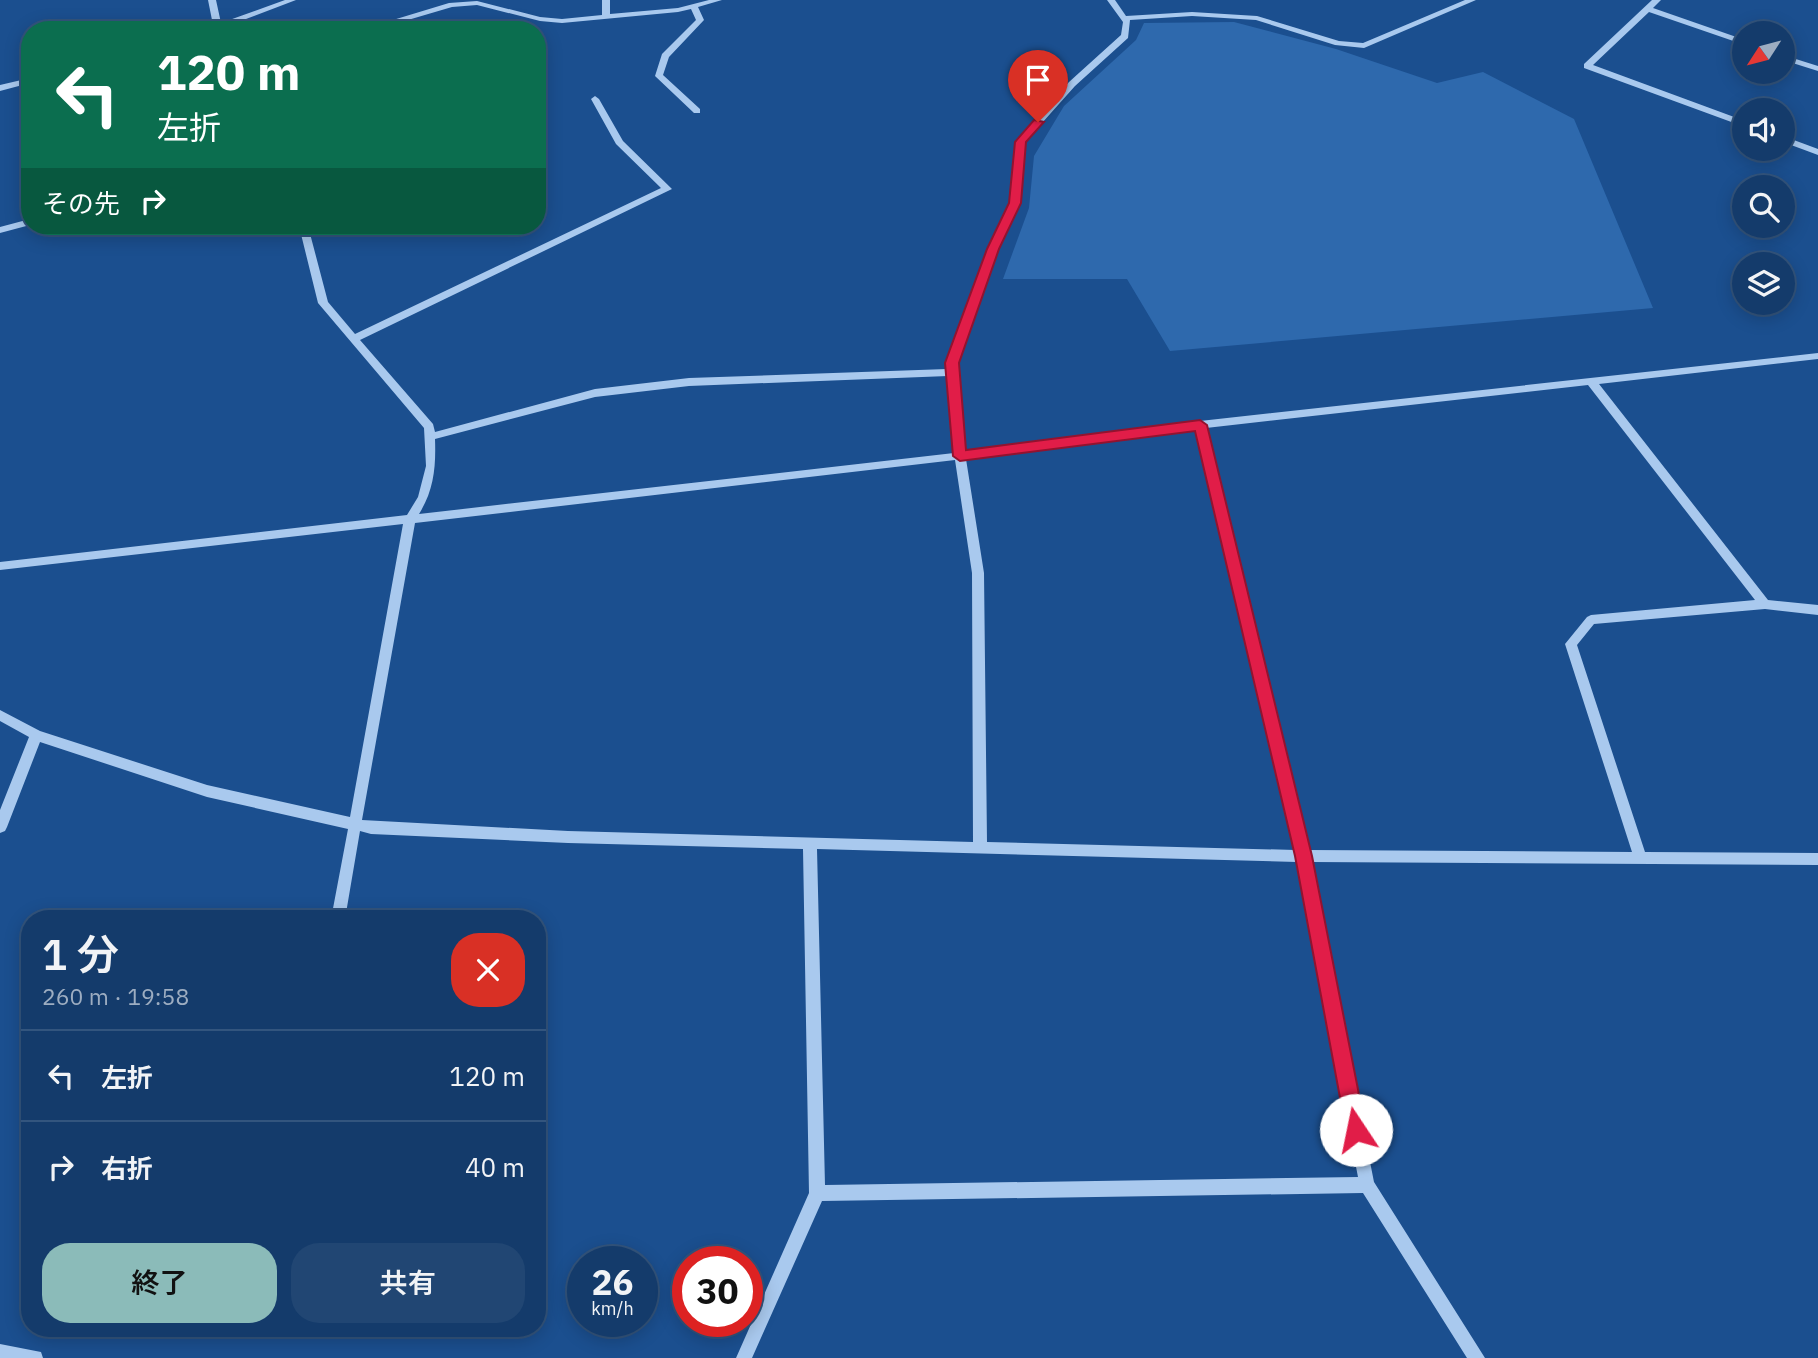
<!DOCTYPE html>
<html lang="ja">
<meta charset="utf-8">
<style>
:root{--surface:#143b6b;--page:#214673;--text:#f1f3f6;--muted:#9dadc1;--line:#33557e;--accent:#8bbbb9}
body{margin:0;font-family:"IBM Plex Sans","Noto Sans JP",sans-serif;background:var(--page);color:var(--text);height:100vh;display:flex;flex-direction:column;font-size:26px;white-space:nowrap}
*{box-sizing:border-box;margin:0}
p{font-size:23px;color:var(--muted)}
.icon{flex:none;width:38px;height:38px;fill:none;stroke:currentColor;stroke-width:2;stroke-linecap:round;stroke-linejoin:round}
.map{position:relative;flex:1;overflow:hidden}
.panel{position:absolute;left:21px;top:910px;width:525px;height:427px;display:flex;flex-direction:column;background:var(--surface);border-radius:28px;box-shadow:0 4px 18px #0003,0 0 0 2px var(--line)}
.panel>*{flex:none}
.top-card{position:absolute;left:21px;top:21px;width:525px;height:214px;border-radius:28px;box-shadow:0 4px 18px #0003,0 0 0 2px var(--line);background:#0b6e4f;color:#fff;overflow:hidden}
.needle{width:46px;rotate:234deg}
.tools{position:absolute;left:1732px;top:21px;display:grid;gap:14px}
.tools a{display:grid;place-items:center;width:63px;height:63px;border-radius:50%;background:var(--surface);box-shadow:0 4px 18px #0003,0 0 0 2px var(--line);font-size:35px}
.speed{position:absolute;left:567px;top:1246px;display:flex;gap:14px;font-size:35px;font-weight:700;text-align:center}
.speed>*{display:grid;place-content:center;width:91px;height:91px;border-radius:50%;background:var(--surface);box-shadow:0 4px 18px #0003,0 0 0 2px var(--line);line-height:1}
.speed small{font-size:18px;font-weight:400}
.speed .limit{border:10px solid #d22;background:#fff;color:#111}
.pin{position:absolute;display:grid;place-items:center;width:60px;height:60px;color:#fff;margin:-72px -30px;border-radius:50% 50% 50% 0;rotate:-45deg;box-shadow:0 0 7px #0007}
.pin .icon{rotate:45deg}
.me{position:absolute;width:77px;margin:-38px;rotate:349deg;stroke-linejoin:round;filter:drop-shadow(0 0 5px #0008)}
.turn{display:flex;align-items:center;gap:24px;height:147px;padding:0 21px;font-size:32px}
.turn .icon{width:91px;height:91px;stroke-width:2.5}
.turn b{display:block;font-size:49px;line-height:60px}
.then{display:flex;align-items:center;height:66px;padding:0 21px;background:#0003;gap:14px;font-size:26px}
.round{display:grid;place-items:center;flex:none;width:74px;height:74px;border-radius:28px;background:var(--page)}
.headline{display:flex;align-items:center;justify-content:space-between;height:119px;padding:0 21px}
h1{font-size:42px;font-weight:600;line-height:52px}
.action{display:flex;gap:14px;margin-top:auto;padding:14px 21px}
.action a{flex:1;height:80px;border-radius:28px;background:var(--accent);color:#111;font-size:28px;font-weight:600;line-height:80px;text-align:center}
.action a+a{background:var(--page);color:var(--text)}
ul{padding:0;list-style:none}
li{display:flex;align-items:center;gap:21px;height:91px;padding:0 21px;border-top:2px solid var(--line)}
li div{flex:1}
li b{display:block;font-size:26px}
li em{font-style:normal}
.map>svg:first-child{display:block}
.green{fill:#2e69ad}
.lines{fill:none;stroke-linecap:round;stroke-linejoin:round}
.minor{fill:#a9c9ee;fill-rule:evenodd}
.route{fill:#e11d48;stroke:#92132f;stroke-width:2}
</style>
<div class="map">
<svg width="1818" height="1358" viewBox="0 0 1818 1358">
<rect width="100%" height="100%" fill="#1b4f8f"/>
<path class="green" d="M1234 22 1336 49 1437 83 1483 72 1574 119 1653 308 1170 351 1127 279H1003L1029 208 1034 156 1064 106 1136 40 1144 23Z"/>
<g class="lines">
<g class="minor">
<path d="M208 0H216L221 23 285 0H296L222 28V30H204L213 25Z"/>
<path d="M602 0H610V14L678 8 709 0H722L698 7 704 20 669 57 663 75 700 109V113H694L655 76 662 54 696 20 691 9 678 12 562 23 540 21 477 5 452 7 374 30H360L449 3 477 1 540 17 562 19 602 15Z"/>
<path d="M1107 0H1115L1126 16 1192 12 1257 16 1339 41 1363 43 1465 0H1476L1364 48 1335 45 1256 20 1192 16 1130 20 1128 38 1075 86 1025 142 1020 203 998 249 957 363 965 451 1200 421 1818 353V359L1599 384 1768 600 1818 605V615L1765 609 1594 624 1577 645 1645 852 1818 853V865L1311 862 1374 1182 1485 1358H1467L1363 1193 822 1201 752 1358H736L809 1193 803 849 568 843 371 834 360 831 345 919H331L348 829 207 797 40 742 7 827 5 831 0 833V810L29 737 0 721V710L40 731 207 785 350 817 403 524 0 570V562L407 515 418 497 426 466 424 428 318 303 299 226H308L328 302 355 334 661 188 616 144 591 99 595 96 599 99 623 141 672 189 360 340 433 424 435 432 595 389 689 378 947 369V363L988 249 1010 203 1017 142 1069 82 1121 35 1123 22ZM948 376 954 453 419 514C434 490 436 467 435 439L595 397 689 386ZM1588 385 1755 600 1591 615 1587 617 1565 644 1632 852 1308 850 1206 428ZM1196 429 1295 850 987 842 984 573 966 459ZM955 460 972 573 973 842 568 831 362 820 415 523ZM817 849 1297 862 1358 1177 825 1185Z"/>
<path d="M1652 0H1661L1653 8 1745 40V45L1649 12 1593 65 1745 121V127L1584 68V64Z"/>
<path d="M1783 55 1818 66V71L1783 60Z"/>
<path d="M30 78V83L0 91V85Z"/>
<path d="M1783 136 1818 149V155L1783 142Z"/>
<path d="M30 219V225L0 233V227Z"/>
<path d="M0 1344 41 1352 43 1358H0Z"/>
</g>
</g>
<path class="route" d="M1034 120 1044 122 1026 142 1021 203 999 249 959 363 966 450 1200 420 1207 425 1312 856 1366 1130 1363 1137 1356 1140 1349 1137 1346 1130 1295 856 1195 431 960 461 953 456 945 363 987 249 1009 203 1015 142Z"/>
</svg>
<div class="tools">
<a><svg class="needle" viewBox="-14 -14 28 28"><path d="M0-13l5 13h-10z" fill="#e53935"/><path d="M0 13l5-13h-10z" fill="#9dadc1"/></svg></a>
<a><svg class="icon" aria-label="sound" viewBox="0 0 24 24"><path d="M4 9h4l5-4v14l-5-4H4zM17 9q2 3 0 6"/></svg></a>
<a><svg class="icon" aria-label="search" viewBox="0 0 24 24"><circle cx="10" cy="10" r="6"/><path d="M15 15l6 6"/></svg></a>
<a><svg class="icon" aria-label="layers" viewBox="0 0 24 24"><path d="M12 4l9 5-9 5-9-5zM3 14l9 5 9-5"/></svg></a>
</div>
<div class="speed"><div>26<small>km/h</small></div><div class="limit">30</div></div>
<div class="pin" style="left:1038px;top:122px;background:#d93025"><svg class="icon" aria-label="arrive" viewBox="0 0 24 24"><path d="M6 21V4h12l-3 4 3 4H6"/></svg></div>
<svg class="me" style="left:1356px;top:1130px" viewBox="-20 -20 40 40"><circle r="19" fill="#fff"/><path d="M0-13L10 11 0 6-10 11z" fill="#e11d48"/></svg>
<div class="top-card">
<div class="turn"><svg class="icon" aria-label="left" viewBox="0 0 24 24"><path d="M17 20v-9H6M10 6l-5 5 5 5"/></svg><div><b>120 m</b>左折</div></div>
<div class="then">その先<svg class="icon" aria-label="right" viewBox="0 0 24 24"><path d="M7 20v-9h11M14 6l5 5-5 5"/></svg></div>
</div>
<section class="panel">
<div class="headline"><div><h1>1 分</h1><p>260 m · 19:58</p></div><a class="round" style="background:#d93025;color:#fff"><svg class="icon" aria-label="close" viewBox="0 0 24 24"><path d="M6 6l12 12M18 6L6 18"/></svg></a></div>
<ul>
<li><svg class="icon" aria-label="left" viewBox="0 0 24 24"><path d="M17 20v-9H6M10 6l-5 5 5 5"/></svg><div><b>左折</b></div><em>120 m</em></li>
<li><svg class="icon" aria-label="right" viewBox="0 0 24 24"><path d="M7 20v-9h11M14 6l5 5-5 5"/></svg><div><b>右折</b></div><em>40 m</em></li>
</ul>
<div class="action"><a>終了</a><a>共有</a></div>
</section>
</div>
